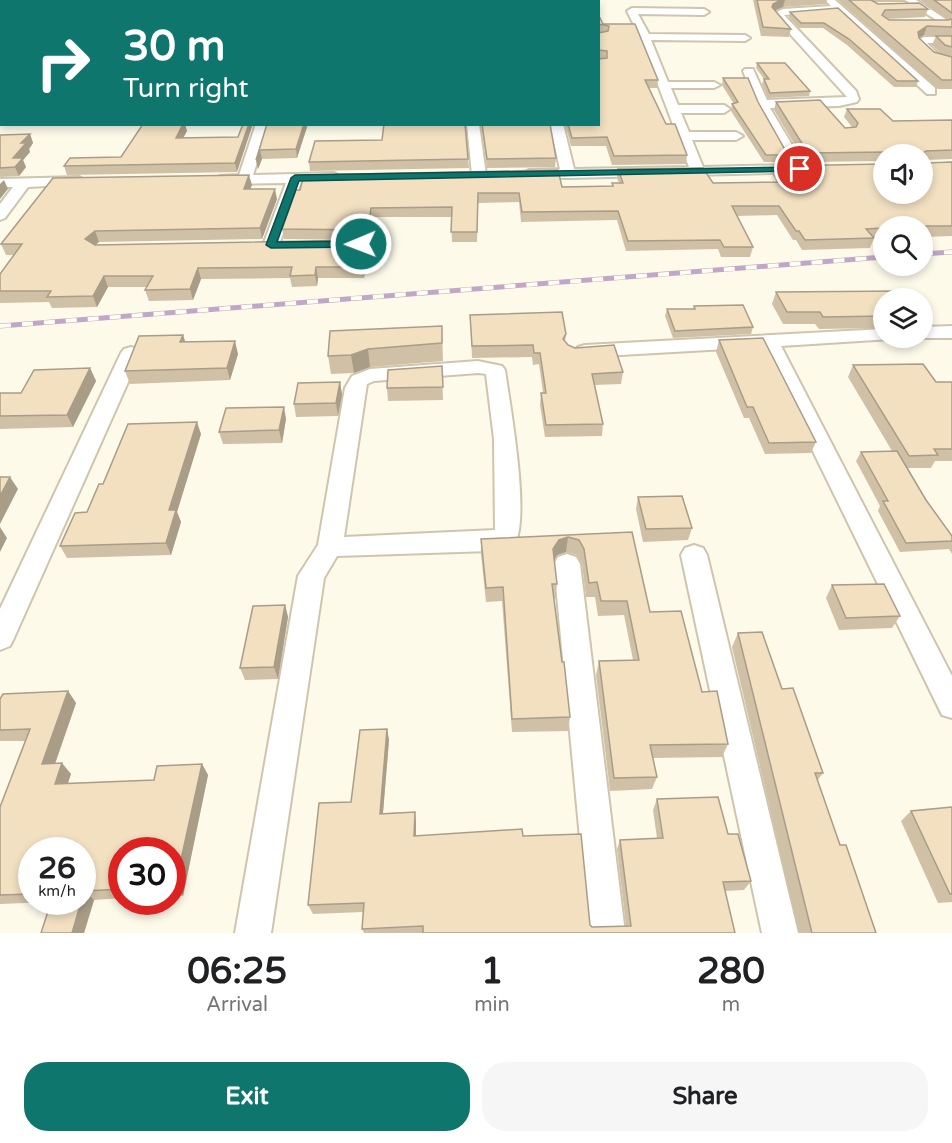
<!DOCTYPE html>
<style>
:root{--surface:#fff;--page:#f6f6f6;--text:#202124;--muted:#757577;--accent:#0f766e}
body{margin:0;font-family:"Varela Round",sans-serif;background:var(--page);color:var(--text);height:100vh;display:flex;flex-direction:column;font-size:22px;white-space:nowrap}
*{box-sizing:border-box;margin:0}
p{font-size:20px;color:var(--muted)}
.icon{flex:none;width:33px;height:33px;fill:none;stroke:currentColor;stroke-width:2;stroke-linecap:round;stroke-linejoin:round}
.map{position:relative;height:933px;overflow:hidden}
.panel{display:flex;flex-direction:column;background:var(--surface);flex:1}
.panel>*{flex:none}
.banner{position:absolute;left:0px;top:0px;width:600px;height:126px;box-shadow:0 3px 9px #0003;background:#0f766e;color:#fff;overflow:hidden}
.tools{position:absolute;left:873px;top:144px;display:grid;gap:12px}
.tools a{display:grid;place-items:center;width:60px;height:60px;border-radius:50%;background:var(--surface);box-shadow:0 3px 9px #0003;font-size:30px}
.speed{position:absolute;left:18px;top:837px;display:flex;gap:12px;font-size:30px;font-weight:700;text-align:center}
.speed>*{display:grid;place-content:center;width:78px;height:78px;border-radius:50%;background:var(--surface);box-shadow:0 3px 9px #0003;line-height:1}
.speed small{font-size:15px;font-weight:400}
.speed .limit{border:9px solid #d22;background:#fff;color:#111}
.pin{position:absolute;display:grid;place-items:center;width:51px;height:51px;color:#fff;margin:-26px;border:3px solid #fff;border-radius:50%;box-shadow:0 2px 6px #0007}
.me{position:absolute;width:66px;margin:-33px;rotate:269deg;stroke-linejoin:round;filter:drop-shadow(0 0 4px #0008)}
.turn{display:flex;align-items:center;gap:21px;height:126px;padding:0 24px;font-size:27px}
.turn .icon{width:78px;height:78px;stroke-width:2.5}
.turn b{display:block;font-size:42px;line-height:51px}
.eta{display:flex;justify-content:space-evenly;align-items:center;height:102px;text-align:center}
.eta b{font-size:36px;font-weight:700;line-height:42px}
.primary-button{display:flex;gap:12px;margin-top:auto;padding:12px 24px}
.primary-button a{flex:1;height:69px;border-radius:24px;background:var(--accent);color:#fff;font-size:24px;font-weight:700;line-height:69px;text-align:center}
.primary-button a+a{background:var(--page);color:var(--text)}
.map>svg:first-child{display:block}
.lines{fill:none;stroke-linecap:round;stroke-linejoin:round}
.minor-casing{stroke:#cfc5ae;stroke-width:4}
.minor{fill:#fff;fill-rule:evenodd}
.rail-casing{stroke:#c0a7c8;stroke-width:5}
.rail{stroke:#fffdf1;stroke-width:4;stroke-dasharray:11;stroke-linecap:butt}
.wall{fill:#d0c1a6;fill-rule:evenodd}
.shaded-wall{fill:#a99d87}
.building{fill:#f2e0c1;stroke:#a99d87;stroke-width:1.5}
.route{fill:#0f766e;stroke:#0a4d48;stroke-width:1.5}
</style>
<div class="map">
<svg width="952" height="933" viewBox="0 0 952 933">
<rect width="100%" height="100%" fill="#fdfaea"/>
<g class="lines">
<defs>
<g id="minor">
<path d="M825 0H835L935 88V94H927L837 11 784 15 856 91 859 99 857 102 839 106 770 108 804 165 812 169 810 172 568 178H529L522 174 529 170 560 169 550 124H563L574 169 689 167 640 37 627 11 632 8 704 9 709 12 704 15 638 14 649 34 745 35 750 38 745 41 651 40 668 82H714L720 85 714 88H671L678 105H724L730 109 724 113H681L689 132H736L743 136 736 140H692L703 167 791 165 758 108 743 71 745 69H753L767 100 847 97 772 14 783 9 831 6Z"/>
<path d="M905 0H916L952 23V30Z"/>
<path d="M924 37H952V43H927L940 56 952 59V66L932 60 917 45V41Z"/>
<path d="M256 124H269L253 175 334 173 341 177 334 181 301 182 279 245 271 250 263 245 286 183 220 184 213 180 220 176 239 175Z"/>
<path d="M467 124H479L486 175 484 178H474L472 175Z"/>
<path d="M79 177 86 181 84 184 28 187 5 218 0 220V204L13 187H0V179Z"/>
<path d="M952 326V338H918H922V327Z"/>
<path d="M884 329V338L891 339 781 346 952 676V718L942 715 762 347 585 357 578 355 575 351 578 347 585 345Z"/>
<path d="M131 347 138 349 141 353 14 638 10 646 0 650V609L121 353 124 349Z"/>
<path d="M478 361 502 366 505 370C510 405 530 515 515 543L490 551 337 556 324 578 271 933H235L298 576 318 545 345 388 352 376 370 369ZM478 373 486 374 494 439 495 530 344 537 367 384 374 381Z"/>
<path d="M694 545 703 548 707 555 798 933H762L681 555 685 548Z"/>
<path d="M567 554 576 557 580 564 625 933H589L554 564 558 557Z"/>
</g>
</defs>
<use href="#minor" class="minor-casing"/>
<use href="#minor" class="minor"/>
<defs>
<g id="rail">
<path d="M922 254 952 252"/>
<path d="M0 326 884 257"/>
</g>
</defs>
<use href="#rail" class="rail-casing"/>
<use href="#rail" class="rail"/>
</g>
<g class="wall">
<path d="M753 0H827L826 4 783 7 775 10 791 29 789 37 761 36Z"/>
<path d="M838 0H904V2H875L878 4 928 9 925 17 887 19 889 20H947L920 0H952V35H924L919 38 934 52 952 57V89H938Z"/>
<path d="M838 8 918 81 916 87H894L847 45 823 28H799L789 17 790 12Z"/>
<path d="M598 14 603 24H635L658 80 657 88H648L666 124 687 155 686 164 612 165 606 146H571L565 124H598L604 58H598V33L603 32H598Z"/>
<path d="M936 36H952V57L941 54 932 45Z"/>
<path d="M757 63 810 91 809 96 768 98 762 84 764 79 756 68Z"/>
<path d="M723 78 758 102 788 155 786 162H764L731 111 732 104H734L722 85Z"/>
<path d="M776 102 845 128 852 127 844 117 847 109 893 121 952 120V159L925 160 926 163 952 162V236L922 237V226H884V238H874L870 248 802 250 796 240H793L777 215 737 216 753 247 750 257H721L718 249 626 251 617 220 521 222 519 202 478 203 477 242H452L451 217H371L369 240H367L368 247 364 278H318L317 286 292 287 290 278 201 279 193 300 149 301 145 290 147 287H108L97 307 52 308 49 302 0 303V274L14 255H6L1 244 252 185 250 189 277 199 262 239 99 242 95 245 360 240H361L284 239 282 229 296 190 612 186V183H619L617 178 618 169 713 183 777 182 773 175 775 166 884 194 922 154H884V161L805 162 774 110Z"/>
<path d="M267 124H308L297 158 262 159 258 169 256 160Z"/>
<path d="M481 124H550L556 158 555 167 487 168Z"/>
<path d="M187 131 183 138 238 137 237 172 67 175 64 166 121 157Z"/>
<path d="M30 134 33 143 29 149 30 152 23 160 26 167 19 176 0 177V135Z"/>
<path d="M468 159 469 168 310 171 309 162Z"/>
<path d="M776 292 884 298V328L819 329 815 324H783L772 304Z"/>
<path d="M694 306 753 327 751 334 673 338 665 316 667 309H693Z"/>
<path d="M470 315 566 334 565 342 568 345 623 372 621 384 595 385 603 424 602 436 545 437 540 405 541 393H543L539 364 533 365 532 357 472 358Z"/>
<path d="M442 326 443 361 370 367 354 373 331 374 328 356Z"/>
<path d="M183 335 185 342 238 354 230 380 130 384 125 371Z"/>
<path d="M719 340 816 442 811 453 765 454 749 418H744L716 352Z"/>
<path d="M853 365 936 382H952V461H935L931 468H907L926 500 952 536V554L949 549 900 552 878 511 880 506 856 461 861 452 892 451 848 377Z"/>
<path d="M442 366 443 400 388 401 387 388Z"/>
<path d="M90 368 96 381 73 427 0 429V393H21Z"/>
<path d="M340 382 342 395 338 416 296 417 294 404Z"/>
<path d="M286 419 282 443 223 444 219 432Z"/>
<path d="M201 434 177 512 181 522 171 555 67 558 60 546 87 512Z"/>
<path d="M638 497 692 528 688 540 643 542 636 509Z"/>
<path d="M632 532 650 612 702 692 728 744 722 757 653 758 657 777 652 789 610 791 596 675 599 661 633 660 624 615 598 616 595 597H586L582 564 577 555 566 552 557 555 554 560 557 584 555 599H554L570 717 568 731 512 732 502 601 486 602 481 554V539Z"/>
<path d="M832 585 900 616 892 628 839 630 826 598Z"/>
<path d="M285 605 288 617 278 679 245 680 240 668Z"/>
<path d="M738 633 782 689 823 773 817 781 840 845 876 933H799L732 647Z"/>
<path d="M68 691 76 703 55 764 71 774 68 783 154 780 202 764 208 775 183 896 172 897V850H122V898L94 900 84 933H41L51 902 0 904V807L25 741H0V699ZM32 850 82 902H32Z"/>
<path d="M387 729 389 740 383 813 415 812 416 823V836H523L592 927 626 926 617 849 620 840 657 838 653 810 657 799 728 834 751 881 744 890 725 891 735 933H364L362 929 363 912 313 914 308 905 351 802Z"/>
<path d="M952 807V902L938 903 901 821 911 811Z"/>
</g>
<g class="shaded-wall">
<path d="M781 0H785L783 7 771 12 773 4Z"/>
<path d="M927 26 924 35 915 41 918 32Z"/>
<path d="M183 124H185L187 131 178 147 176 138Z"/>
<path d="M249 124H253L237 172 235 163Z"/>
<path d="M304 124H308L297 158 296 149Z"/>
<path d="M30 134 33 143 29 149 30 152 23 160 26 167 19 176 15 167 13 158 21 143Z"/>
<path d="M260 150 262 159 258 169 256 160Z"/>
<path d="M249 175 252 185 246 200 244 189Z"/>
<path d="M4 180 8 189 0 199V184Z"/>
<path d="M275 189 277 199 262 239 260 228Z"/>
<path d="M371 208V217L369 240 368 230Z"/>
<path d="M95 231 99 242 89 250 85 239Z"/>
<path d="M367 237 368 247 364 278 363 267Z"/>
<path d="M316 267 318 278 317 286 315 275Z"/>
<path d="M198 268 201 279 193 300 190 289Z"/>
<path d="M104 276 108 287 97 307 93 296Z"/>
<path d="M183 335 187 347 180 342Z"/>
<path d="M235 341 238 354 230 380 227 368Z"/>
<path d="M368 349 370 367 354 373 351 355Z"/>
<path d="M90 368 96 381 73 427 67 415Z"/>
<path d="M340 382 342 395 338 416 336 403Z"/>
<path d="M284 407 286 419 282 443 279 430Z"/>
<path d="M197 422 201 434 177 512 181 522 171 555 166 543 169 510Z"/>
<path d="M10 477 18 489 0 524V496Z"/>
<path d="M0 527 7 538 0 552Z"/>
<path d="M568 537 566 552 557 555 552 564 553 549 559 540Z"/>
<path d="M285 605 288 617 278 679 274 667Z"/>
<path d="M68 691 76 703 51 775 42 764Z"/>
<path d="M387 729 389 740 382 824 380 814Z"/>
<path d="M62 763 71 774 64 794 55 784Z"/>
<path d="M202 764 208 775 183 896 175 887Z"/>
<path d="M415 812 416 823V846L414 836Z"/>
<path d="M84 891 94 900 84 933H72L81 902H82V896Z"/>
</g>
<g class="building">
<path d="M0 0H7L5 2H2V4L0 5Z"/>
<path d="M757 0H781L773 4 772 7 791 29 763 27Z"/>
<path d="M849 0H871L878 4 919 3 928 9 885 10 882 15 889 20H948L952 19V27L927 26 918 32 919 38 934 52 952 57V80H942Z"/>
<path d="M934 0H952V13Z"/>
<path d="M838 8 918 81H897L849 39 824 23H801L790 12Z"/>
<path d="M598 14 603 24H635L658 80H645L666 124H675L687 155 614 156 607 137 572 138 568 124H598V59L607 58V51L598 50V33L608 31 609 26 598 24Z"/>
<path d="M936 36H952V47L945 45Z"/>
<path d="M757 63H785L810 91 770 93 764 79H769Z"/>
<path d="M723 78H748L758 102 788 155H766L732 104 738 102Z"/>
<path d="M820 100 845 128 856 127 858 123 847 109H880L893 121 952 120V150L926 151 923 153 926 163 952 162V226H884V228L866 229 874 238 805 240 799 231H796L779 206H732L753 247H724L720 240 628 241 618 211 522 212 519 193H478L477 232H451L452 207 371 208 368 230 282 229 296 190H300L304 175 558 170 562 187 613 186 612 183H623L618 169 703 168 713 183 786 182 775 166 884 164V194H922V154H890L887 152 808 153 776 102Z"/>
<path d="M143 124H183L176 138 238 137 243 124H249L235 163 64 166 70 158 121 157Z"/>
<path d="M267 124H304L296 149 260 150 256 160Z"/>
<path d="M384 124H465L468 159 309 162 315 141 382 140Z"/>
<path d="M482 124H550L556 158 487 159Z"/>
<path d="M30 134 21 143H26L13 158H23L15 167 0 168V135Z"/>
<path d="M249 175 244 189H275L260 228 95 231 85 239 95 245 360 240 367 237 363 267H316L315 275 290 276 292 267 198 268 190 289 145 290 153 276H104L93 296 47 297 51 291H0V274L22 244H1L53 178Z"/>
<path d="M902 291 908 298H884V316L823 317 820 312H787L776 292Z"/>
<path d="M743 305 753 327 675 331 667 309H695L694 306Z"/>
<path d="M562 312 566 334 563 339 568 345 575 348 614 345 623 372 592 374 603 424 546 425 541 393H546L540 353H534L533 345 472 346 470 315Z"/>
<path d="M442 326V343L368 349 351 355 328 356 330 331Z"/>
<path d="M183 335 180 342 235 341 227 368 125 371 139 336Z"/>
<path d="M763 338 816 442 769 443 753 407H747L719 340Z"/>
<path d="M923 364 936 382H952V449H934L938 455 909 456 853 365Z"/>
<path d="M442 366 443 387 387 388 388 370Z"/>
<path d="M90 368 67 415 0 416V393H21L34 370Z"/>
<path d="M340 382 336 403 294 404 298 383Z"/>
<path d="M284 407 279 430 219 432 226 408Z"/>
<path d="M197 422 169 510H176L166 543 60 546 75 513 87 512 99 484H103L128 424Z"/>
<path d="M897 451 926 500 952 536V541L906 543 883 501H888L861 452Z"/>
<path d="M0 477H10L0 496Z"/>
<path d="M682 496 692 528 646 529 638 497Z"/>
<path d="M632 532 650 612 681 611 702 692 717 691 728 744 650 745 657 777 614 778 599 661 639 660 627 601H601L597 582 589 583 584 549 579 540 568 537 559 540 553 549 557 584H552L562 662H564L570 717 512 719 503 587 486 588 481 539Z"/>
<path d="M884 584 900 616 846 618 832 585Z"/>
<path d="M285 605 274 667 240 668 253 606Z"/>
<path d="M762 632 782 689 793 688 823 773H815L840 845H846L876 933H812L738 633Z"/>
<path d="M68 691 42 764 62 763 55 784 154 780 157 766 202 764 175 887H172V850H122V889L84 891 82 896V850H32V894L0 895V807L30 729 0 730V699L3 694Z"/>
<path d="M387 729 380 814 415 812 414 836 522 829 523 836 581 834 590 925 592 927 631 926 620 840 663 838 657 799 718 797 728 834H738L751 881 723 882 735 933H423V926L362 929 364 903 308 905 319 803 351 802 360 730Z"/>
<path d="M952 807V894H950L911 811Z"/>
<path d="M51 902H81L72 933H41Z"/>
</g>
<path class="route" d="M800 167 804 169 803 171 299 181 277 242 361 241 366 244 361 247 271 248 266 245 291 178 295 175Z"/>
</svg>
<div class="tools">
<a><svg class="icon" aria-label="sound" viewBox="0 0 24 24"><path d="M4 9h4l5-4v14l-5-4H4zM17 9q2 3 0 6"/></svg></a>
<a><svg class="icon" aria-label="search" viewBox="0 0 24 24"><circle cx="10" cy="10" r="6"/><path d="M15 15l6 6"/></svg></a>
<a><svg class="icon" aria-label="layers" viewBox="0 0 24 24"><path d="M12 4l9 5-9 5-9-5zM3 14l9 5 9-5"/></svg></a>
</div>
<div class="speed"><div>26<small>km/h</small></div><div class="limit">30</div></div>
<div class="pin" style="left:800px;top:169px;background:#d93025"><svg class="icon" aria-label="arrive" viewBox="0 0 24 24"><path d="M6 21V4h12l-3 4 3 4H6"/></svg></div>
<svg class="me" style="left:361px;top:244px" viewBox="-20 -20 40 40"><circle r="17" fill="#0f766e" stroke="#fff" stroke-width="3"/><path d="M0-11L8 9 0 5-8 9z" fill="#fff"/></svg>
<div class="banner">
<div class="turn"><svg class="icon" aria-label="right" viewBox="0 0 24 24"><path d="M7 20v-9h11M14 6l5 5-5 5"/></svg><div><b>30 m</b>Turn right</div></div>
</div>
</div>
<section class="panel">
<div class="eta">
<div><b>06:25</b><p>Arrival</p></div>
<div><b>1</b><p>min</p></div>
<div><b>280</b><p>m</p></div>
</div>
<div class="primary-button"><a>Exit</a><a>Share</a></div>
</section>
